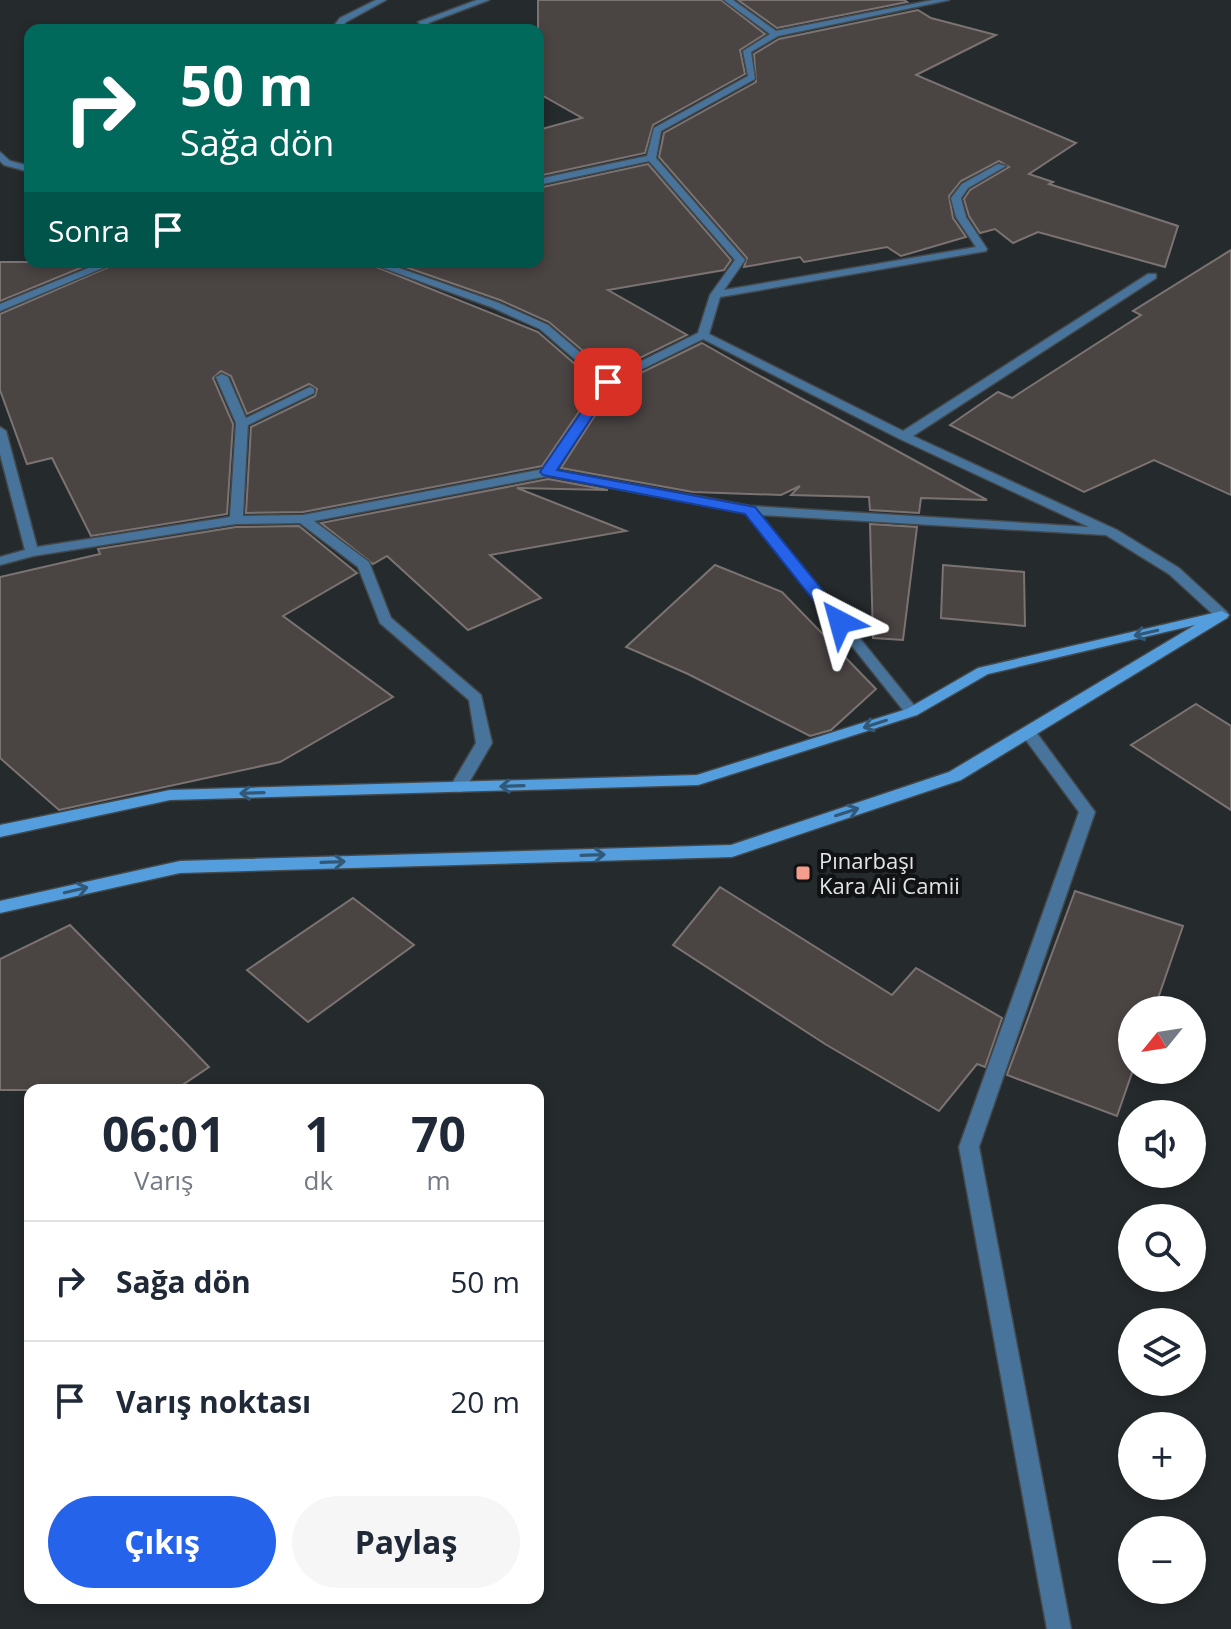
<!DOCTYPE html>
<html lang="tr">
<meta charset="utf-8">
<style>
:root{--surface:#fff;--page:#f6f6f7;--text:#1f2937;--muted:#747a83;--line:#e0e1e3;--accent:#2563eb}
body{margin:0;font-family:"Open Sans",sans-serif;background:var(--page);color:var(--text);height:100vh;display:flex;flex-direction:column;font-size:30px;white-space:nowrap}
*{box-sizing:border-box;margin:0}
p{font-size:26px;color:var(--muted)}
.icon{flex:none;width:44px;height:44px;fill:none;stroke:currentColor;stroke-width:2;stroke-linecap:round;stroke-linejoin:round}
.map{position:relative;flex:1;overflow:hidden}
.side{position:absolute;left:24px;top:1084px;width:520px;height:520px;display:flex;flex-direction:column;background:var(--surface);border-radius:16px;box-shadow:0 4px 12px #0003}
.side>*{flex:none}
.banner{position:absolute;left:24px;top:24px;width:520px;height:244px;border-radius:16px;box-shadow:0 4px 12px #0003;background:#00695c;color:#fff;overflow:hidden}
.needle{width:52px;rotate:240deg}
.buttons{position:absolute;left:1118px;top:996px;display:grid;gap:16px}
.buttons a{display:grid;place-items:center;width:88px;height:88px;border-radius:50%;background:var(--surface);box-shadow:0 4px 12px #0003;font-size:40px}
.pin{position:absolute;display:grid;place-items:center;width:68px;height:68px;color:#fff;margin:-34px;border-radius:16px;box-shadow:0 4px 12px #0006}
.me{position:absolute;width:88px;margin:-44px;rotate:321deg;stroke-linejoin:round;filter:drop-shadow(0 0 6px #0008)}
.turn{display:flex;align-items:center;gap:28px;height:168px;padding:0 24px;font-size:36px}
.turn .icon{width:104px;height:104px;stroke-width:2.5}
.turn b{display:block;font-size:56px;line-height:68px}
.then{display:flex;align-items:center;height:76px;padding:0 24px;background:#0003;gap:16px;font-size:30px}
.eta{display:flex;justify-content:space-evenly;align-items:center;height:136px;text-align:center}
.eta b{font-size:48px;font-weight:700;line-height:56px}
.button{display:flex;gap:16px;margin-top:auto;padding:16px 24px}
.button a{flex:1;height:92px;border-radius:48px;background:var(--accent);color:#fff;font-size:32px;font-weight:700;line-height:92px;text-align:center}
.button a+a{background:var(--page);color:var(--text)}
ul{padding:0;list-style:none}
li{display:flex;align-items:center;gap:24px;height:120px;padding:0 24px;border-top:2px solid var(--line)}
li div{flex:1}
li b{display:block;font-size:30px}
li em{font-style:normal}
.map>svg:first-child{display:block}
.building{fill:#4a4443;stroke:#7b7372;stroke-width:2}
.lines{fill:none;stroke-linecap:round;stroke-linejoin:round}
.service-casing{stroke:#43484b;stroke-width:3}
.minor-casing{stroke:#43484b;stroke-width:3}
.secondary-casing{stroke:#43484b;stroke-width:3}
.service{fill:#48749c;fill-rule:evenodd}
.minor{fill:#48749c;fill-rule:evenodd}
.secondary{fill:#559edd;fill-rule:evenodd}
.oneway{stroke:#325878}
.route{fill:#2563eb;stroke:#184099;stroke-width:2}
.poi-dot{fill:#f59d8d;stroke:#101214;stroke-width:3}
.labels{text-anchor:middle;dominant-baseline:central;stroke-width:8;stroke-linejoin:round;paint-order:stroke}
.poi-label{font-size:22px;fill:#e1e4e6;stroke:#101214;text-anchor:start}
</style>
<div class="map">
<svg width="1231" height="1629" viewBox="0 0 1231 1629">
<rect width="100%" height="100%" fill="#252a2d"/>
<g class="building">
<path d="M538 0H721L765 34 740 50 745 74 653 125 645 153 538 176V130L582 118 538 93Z"/>
<path d="M738 0H904L907 2 777 28Z"/>
<path d="M918 10 931 18 996 35 916 75 1076 143 1029 174 1053 182 1049 184 1178 226 1165 267 1038 232 1013 243 995 229 980 233 969 216 964 199 970 190 1009 167 999 161 961 181 949 196 953 218 966 237 901 256 887 247 804 262 800 257 744 267 747 258 659 157 664 133 756 82 754 54 779 39Z"/>
<path d="M648 164 731 260 724 270 608 290 687 335 609 373 549 322 500 300 391 262H538V188Z"/>
<path d="M1231 250V495L1154 460 1084 492 950 425 998 392 1012 398 1141 315 1133 311Z"/>
<path d="M0 262H95L0 301Z"/>
<path d="M120 262H364L538 332 598 384 542 466 303 512 246 513 251 427 315 396 317 389 309 384 247 414 231 376 221 371 213 378 233 424 227 514 91 536 52 458 27 464 0 390V314Z"/>
<path d="M702 343 751 371 987 500 921 498 919 513 870 510 869 497 791 495 800 486 781 495 693 492 561 468 614 386Z"/>
<path d="M548 479 608 490 517 488 626 531 490 555 541 598 468 630 387 556 373 564 321 523Z"/>
<path d="M870 524 917 527 903 640 873 638Z"/>
<path d="M299 526 357 573 283 616 393 697 280 762 59 810 0 758V577L100 554 98 549 236 527Z"/>
<path d="M715 565 782 592 876 689 831 730 810 736 688 674 626 647Z"/>
<path d="M943 565 1024 572 1025 626 941 618Z"/>
<path d="M1196 704 1231 726V810L1131 745Z"/>
<path d="M720 887 892 995 916 968 1002 1018 985 1067 977 1064 939 1111 825 1044 673 945Z"/>
<path d="M1075 891 1183 926 1154 1010H1132L1133 1070 1117 1116 1007 1075Z"/>
<path d="M353 898 414 945 308 1022 247 970Z"/>
<path d="M70 925 182 1039 209 1067 175 1090H0V959Z"/>
</g>
<g class="lines">
<defs>
<g id="service">
<path d="M477 0H489L428 23 437 30H428L418 22Z"/>
<path d="M310 387 314 389V393L246 426H238L236 423Z"/>
</g>
<g id="minor">
<path d="M376 0H386L346 22 339 30H331L340 18Z"/>
<path d="M724 0H733L776 31 933 0H949L778 36 751 52 755 79 661 131 656 158 745 260 724 290 976 247 956 217 951 198 962 184 998 164 1006 166 968 188 961 198 966 217 987 249 986 251 720 297 709 334 903 431 1148 274H1156V278L913 436 1117 530 1179 568 1227 612 1229 615 1227 618H1217L1169 574 1106 535 760 515 917 709 919 712 917 715H907L746 513 548 476 314 521 369 562 391 618 481 695 492 743 464 791 458 792 450 787 476 743 469 700 380 623 358 567 300 523 236 524 33 556 0 565V557L25 550 0 454V427L6 431 37 547 230 517 236 423 216 377 222 374 228 377 248 423 243 516 303 515 544 469 602 383 540 329 491 307 367 262H382L499 303 548 325 609 377 698 333 710 295 735 260 649 161 538 185V179L647 156 654 128 748 76 743 51 770 34ZM703 339 900 439 1089 527 750 506 556 470 612 384Z"/>
<path d="M0 152 10 161 30 166V172L4 165 0 161Z"/>
<path d="M103 262H117L0 311V304Z"/>
<path d="M1028 727 1033 728 1095 812 979 1147 1071 1629H1047L959 1147 1079 812 1020 732Z"/>
</g>
<path id="secondary" d="M1222 611 1229 615 1227 618 961 780 732 857 180 873 0 913V901L180 861 731 845 949 772 1195 625 988 674 917 715 698 785 170 800 0 837V825L170 790 697 775 907 709 978 668Z"/>
</defs>
<use href="#service" class="service-casing"/>
<use href="#minor" class="minor-casing"/>
<use href="#secondary" class="secondary-casing"/>
<use href="#service" class="service"/>
<use href="#minor" class="minor"/>
<use href="#secondary" class="secondary"/>
</g>
<defs><path id="oneway-shaft" d="M-6 0H5M1.5-3L5.5 0L1.5 3" fill="none" stroke-width="1.6" stroke-linecap="round" stroke-linejoin="round" transform="scale(2)"/></defs>
<g class="oneway">
<use href="#oneway-shaft" transform="translate(1146 633) rotate(167)"/>
<use href="#oneway-shaft" transform="translate(875 724) rotate(162)"/>
<use href="#oneway-shaft" transform="translate(512 786) rotate(178)"/>
<use href="#oneway-shaft" transform="translate(252 793) rotate(178)"/>
<use href="#oneway-shaft" transform="translate(847 812) rotate(-18)"/>
<use href="#oneway-shaft" transform="translate(593 855) rotate(-2)"/>
<use href="#oneway-shaft" transform="translate(333 862) rotate(-2)"/>
<use href="#oneway-shaft" transform="translate(76 890) rotate(-13)"/>
</g>
<path class="route" d="M608 378 615 382 557 470 755 507 846 619V626H834L745 514 543 475 540 472 604 379Z"/>
<rect class="poi-dot" x="795" y="865" width="16" height="16" rx="4"/>
<g class="labels">
<g class="poi-label">
<text x="819" y="860">Pınarbaşı<tspan x="819" dy="25">Kara Ali Camii</tspan></text>
</g>
</g>
</svg>
<div class="buttons">
<a><svg class="needle" viewBox="-14 -14 28 28"><path d="M0-13l5 13h-10z" fill="#e53935"/><path d="M0 13l5-13h-10z" fill="#747a83"/></svg></a>
<a><svg class="icon" aria-label="sound" viewBox="0 0 24 24"><path d="M4 9h4l5-4v14l-5-4H4zM17 9q2 3 0 6"/></svg></a>
<a><svg class="icon" aria-label="search" viewBox="0 0 24 24"><circle cx="10" cy="10" r="6"/><path d="M15 15l6 6"/></svg></a>
<a><svg class="icon" aria-label="layers" viewBox="0 0 24 24"><path d="M12 4l9 5-9 5-9-5zM3 14l9 5 9-5"/></svg></a>
<a>+</a>
<a>−</a>
</div>
<div class="pin" style="left:608px;top:382px;background:#d93025"><svg class="icon" aria-label="arrive" viewBox="0 0 24 24"><path d="M6 21V4h12l-3 4 3 4H6"/></svg></div>
<svg class="me" style="left:840px;top:622px" viewBox="-20 -20 40 40"><path d="M0-17L14 15 0 8-14 15z" fill="#2563eb" stroke="#fff" stroke-width="4"/></svg>
<div class="banner">
<div class="turn"><svg class="icon" aria-label="right" viewBox="0 0 24 24"><path d="M7 20v-9h11M14 6l5 5-5 5"/></svg><div><b>50 m</b>Sağa dön</div></div>
<div class="then">Sonra<svg class="icon" aria-label="arrive" viewBox="0 0 24 24"><path d="M6 21V4h12l-3 4 3 4H6"/></svg></div>
</div>
<section class="side">
<div class="eta">
<div><b>06:01</b><p>Varış</p></div>
<div><b>1</b><p>dk</p></div>
<div><b>70</b><p>m</p></div>
</div>
<ul>
<li><svg class="icon" aria-label="right" viewBox="0 0 24 24"><path d="M7 20v-9h11M14 6l5 5-5 5"/></svg><div><b>Sağa dön</b></div><em>50 m</em></li>
<li><svg class="icon" aria-label="arrive" viewBox="0 0 24 24"><path d="M6 21V4h12l-3 4 3 4H6"/></svg><div><b>Varış noktası</b></div><em>20 m</em></li>
</ul>
<div class="button"><a>Çıkış</a><a>Paylaş</a></div>
</section>
</div>
